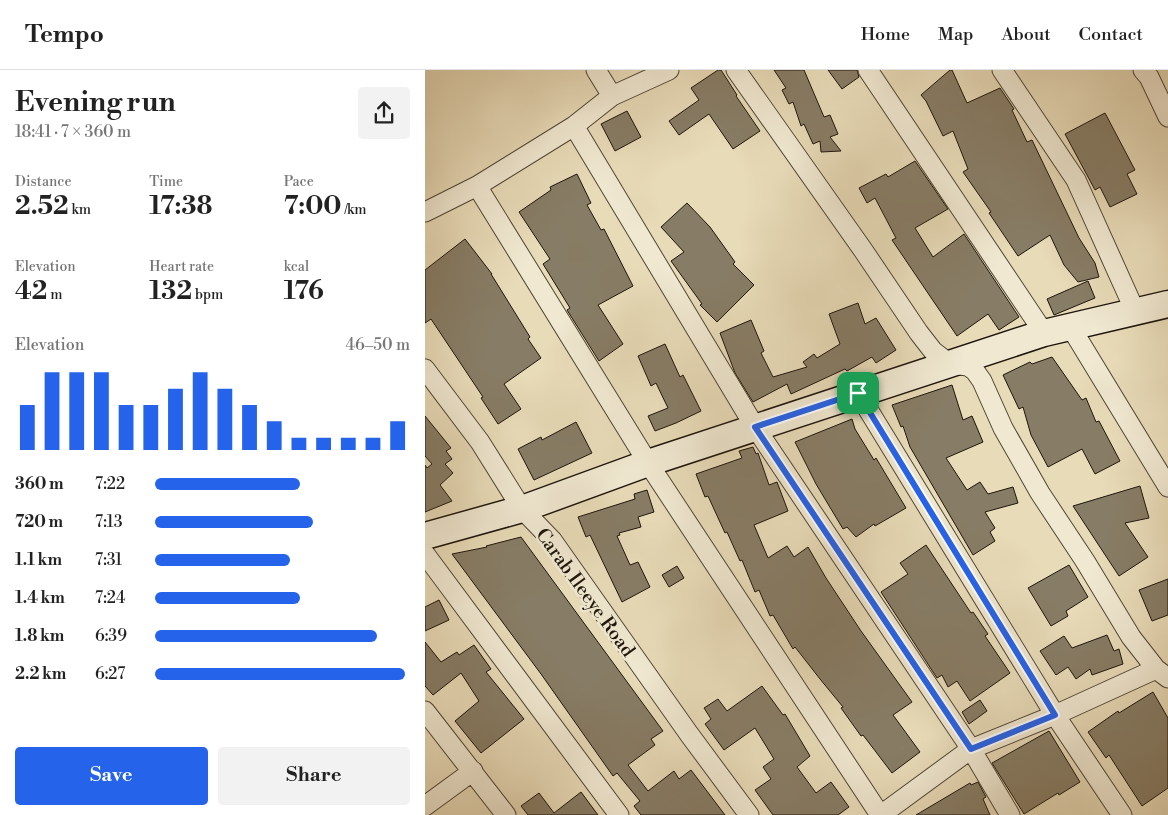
<!DOCTYPE html>
<html lang="en">
<head>
<meta charset="utf-8">
<style>
  :root { --surface:#fff; --page:#f2f2f2; --text:#222; --muted:#767676; --line:#e0e0e0; --accent:#2563eb }
  body { margin:0; font-family:"Libre Bodoni",serif; background:var(--page); color:var(--text); height:100vh; display:flex; flex-direction:column; font-size:19px; white-space:nowrap }
  * { box-sizing:border-box; margin:0 }
  p { font-size:16px; color:var(--muted) }
  .icon { flex:none; width:28px; height:28px; fill:none; stroke:currentColor; stroke-width:2; stroke-linecap:round; stroke-linejoin:round }
  .map { position:relative; flex:1; overflow:hidden }
  .sheet { display:flex; flex-direction:column; background:var(--surface); width:425px }
  .sheet>* { flex:none }
  .pin { position:absolute; display:grid; place-items:center; width:42px; height:42px; color:#fff; margin:-21px; border-radius:10px; box-shadow:0 2px 8px #0006 }
  .round { display:grid; place-items:center; flex:none; width:52px; height:52px; border-radius:5px; background:var(--page) }
  .overview { display:flex; align-items:center; justify-content:space-between; height:85px; padding:0 15px }
  h1 { font-size:28px; font-weight:800; line-height:38px }
  .metrics { display:grid; grid-template-columns:repeat(3,1fr); gap:8px; height:85px; padding:5px 15px }
  .metrics div { display:grid; align-content:center }
  .metrics b { font-size:25px; font-weight:800 }
  .metrics small { font-size:14px; font-weight:400 }
  .metrics p { font-size:14px }
  .chart { height:140px; padding:10px 15px }
  .chart p { display:flex; justify-content:space-between }
  .chart svg { width:100%; height:90px; margin-top:5px; stroke:var(--accent); stroke-width:6 }
  .button { display:flex; gap:10px; margin-top:auto; padding:10px 15px }
  .button a { flex:1; height:58px; border-radius:5px; background:var(--accent); color:#fff; font-size:20px; font-weight:800; line-height:58px; text-align:center }
  .button a+a { background:var(--page); color:var(--text) }
  ul { padding:0 15px; list-style:none; font-size:16px }
  li { display:grid; grid-template-columns:80px 60px 1fr; align-items:center; height:38px }
  li i { height:12px; border-radius:6px; background:var(--accent) }
  header { display:flex; align-items:center; gap:30px; box-sizing:border-box; height:70px; padding:0 25px; background:var(--surface); border-bottom:1px solid var(--line) }
  header strong { font-size:24px }
  nav { display:flex; gap:28px; margin-inline-start:auto; font-size:18px }
  main { display:flex; flex:1; min-height:0 }
  .map>svg:first-child { display:block }
  .building { fill:#877c65; stroke:#1e150c }
  .lines { fill:none; stroke-linecap:round; stroke-linejoin:round }
  .street-casing { stroke:#504637; stroke-width:21 }
  .secondary-casing { stroke:#1e150c; stroke-width:29 }
  .street { stroke:#f0e8d1; stroke-width:19 }
  .secondary { stroke:#f0e8d1; stroke-width:26 }
  .route-casing { stroke:#fff; stroke-width:10 }
  .route { stroke:#2563eb; stroke-width:6 }
  .labels { text-anchor:middle; stroke-width:5; stroke-linejoin:round; paint-order:stroke }
  .street-label { font-size:19px; fill:#1e150c; stroke:#f0e8d1 }
</style>
</head>
<body>
<header>
<strong>Tempo</strong>
<nav><a>Home</a><a>Map</a><a>About</a><a>Contact</a></nav>
</header>
<main>
<section class="sheet">
<div class="overview"><div><h1>Evening run</h1><p>18:41 · 7 × 360 m</p></div><a class="round"><svg class="icon" aria-label="share" viewBox="0 0 24 24"><path d="M12 15V3M7 8l5-5 5 5M5 13v7h14v-7"/></svg></a></div>
<div class="metrics">
<div><p>Distance</p><b>2.52<small> km</small></b></div>
<div><p>Time</p><b>17:38</b></div>
<div><p>Pace</p><b>7:00<small> /km</small></b></div>
</div>
<div class="metrics">
<div><p>Elevation</p><b>42<small> m</small></b></div>
<div><p>Heart rate</p><b>132<small> bpm</small></b></div>
<div><p>kcal</p><b>176</b></div>
</div>
<div class="chart"><p><span>Elevation</span>46–50 m</p>
<svg viewBox="0 0 160 44" preserveAspectRatio="none"><path d="M5 44V22M15 44V6M25 44V6M35 44V6M45 44V22M55 44V22M65 44V14M75 44V6M85 44V14M95 44V22M105 44V30M115 44V38M125 44V38M135 44V38M145 44V38M155 44V30"/></svg>
</div>
<ul>
<li><b>360 m</b>7:22<i style="width:57%"></i></li>
<li><b>720 m</b>7:13<i style="width:62%"></i></li>
<li><b>1.1 km</b>7:31<i style="width:53%"></i></li>
<li><b>1.4 km</b>7:24<i style="width:57%"></i></li>
<li><b>1.8 km</b>6:39<i style="width:87%"></i></li>
<li><b>2.2 km</b>6:27<i style="width:98%"></i></li>
</ul>
<div class="button"><a>Save</a><a>Share</a></div>
</section>
<div class="map">
<svg width="743" height="745" viewBox="0 0 743 745">
  <rect width="100%" height="100%" fill="#e8dbb8"/>
  <filter id="stains"><feTurbulence type="fractalNoise" baseFrequency=".004" numOctaves="4"/><feColorMatrix values="0 0 0 0 .2 0 0 0 0 .09 0 0 0 0 .02 0 0 0 .5 -.17"/></filter>
  <radialGradient id="worn" r=".72"><stop offset=".6" stop-color="#630" stop-opacity="0"/><stop offset="1" stop-color="#630" stop-opacity=".3"/></radialGradient>
  <path class="building" d="M293,0h3l16,25 -1,1 24,35 -27,18 -24,-35 -30,21 -10,-14 30,-21 -8,-12z
    M349,0h30l20,47 6,-2 8,19 -8,3 11,14 -20,1 -1,-11 -7,3 -9,-20 -3,2 -8,-24 -4,2 -7,-14 4,-2z
    M403,0h29l2,7 -17,12z
    M525,0h2l15,33 33,-15 14,21 -2,1 15,32 5,-2 47,98 16,25 4,14 -21,5 -14,-17 -14,-30 -32,21 -29,-43 2,-1 -28,-40 5,-3 -15,-38 -10,5 -17,-35 -5,-6z
    M202,41l14,26 -26,14 -14,-27z
    M680,43l30,57 -8,4 10,20 -27,13 -10,-20 -5,3 -30,-56z
    M490,91l33,48 -33,19 18,29 31,-23 55,83 -20,13 -11,-16 -31,22 -65,-96 4,-2 -21,-40 -8,5 -8,-15 27,-14 2,3z
    M152,104l14,29 -4,2 14,25 3,-1 29,57 -35,19 25,39 -24,17 -32,-51 3,-2 -27,-44 7,-5 -31,-47 32,-22 -1,-3z
    M262,133l23,24 25,35 -2,2 21,21 -37,37 -17,-17 2,-1 -31,-43 13,-9 -23,-25z
    M40,169l27,35h-1l39,63 -2,2 13,19 -37,26 17,25 -23,15 -17,-26 2,-1 -52,-78 -6,4v-53z
    M663,211l7,17 -41,17 -7,-16z
    M433,233l7,21 11,-6 20,32 -20,13 -4,-6 -25,14 -2,-2 -54,25 -4,-10 -34,18 -18,-29 -15,-40 31,-13 13,31 -3,2 12,24 34,-10 -4,-5 11,-8 3,4 23,-14 -11,-30z
    M240,274l15,33 3,-2 18,36 -25,12 -21,8 -7,-15 20,-8 -12,-25 -5,3 -13,-30z
    M627,287l30,43 4,-2 10,24 3,-1 21,40 -25,13 -13,-25 -34,18 -17,-32 -8,-28 -4,2 -16,-34 27,-13 2,2z
    M527,315l11,35 9,-4 11,26 -37,16 21,32 13,-8 8,12 25,-7 5,16 -33,9 10,16 -5,4 5,9 -22,14 -63,-108 -7,-21 -2,1 -9,-22z
    M0,346l26,32 -5,3 6,8 -7,5 8,9 -13,12 12,16 -27,11v-47l2,3 5,-4 -7,-8z
    M427,349l3,10 19,31 2,-2 30,50 -31,18 -1,-2 -18,13 -9,-10 -4,2 -27,-45 -21,-42z
    M151,352l16,31 -58,27 -16,-31 23,-12 1,3z
    M328,377l3,7 2,-1 11,32 8,-3 11,29 -34,14 14,33 19,-12 7,11 14,-10 18,31 35,53 51,71 -19,13 27,37 -28,21 -29,-38 -2,1 -20,-28 2,-1 -23,-28 -25,-32 -2,2 -20,-34 -3,1 -11,-26 -4,2 -13,-32 -2,1 -13,-29 -2,1 -17,-37 -3,1 -9,-23 46,-16 -3,-7z
    M715,416l9,32 -24,5 23,34 -29,19 -46,-70z
    M222,420l7,22 -16,5 3,10 -22,6 1,2 -3,1 13,29 8,-3 12,25 -28,15 -32,-67 -4,2 -8,-20 57,-18 -1,-5z
    M96,467l142,194 -12,8 4,6 -27,20 20,26 26,-20 5,8 12,-9 34,45h-84l-7,-9 6,-5 -23,-28 -4,3 -72,-102 -89,-120 35,-7 -1,-1z
    M501,475l45,68 2,-1 15,22 -3,2 25,37 -40,28 -13,-20 -9,6 -6,-12 -5,3 -56,-86 27,-18 -8,-11z
    M644,495l19,32 -22,14 2,5 -17,10 -23,-38z
    M252,496l7,12 -15,9 -7,-12z
    M743,509v36l-16,6 -13,-31z
    M14,530l10,20 -24,11v-24z
    M682,565l7,16 5,-2 4,15 -31,11 -2,-6 -14,10 -8,-12 -12,8 -16,-24 24,-15 8,12z
    M0,572l16,20 16,-10 2,3 15,-10 17,24 -5,3 38,47 -43,34 -26,-32 24,-20 -18,-28 -28,22 -8,-9z
    M337,616l21,29 2,-1 25,42 -13,11 19,26 15,-11 18,25 -11,8h-65l-18,-25 16,-11 -8,-12 11,-8 -19,-31 -31,22 -19,-26 6,-5 -7,-11 14,-9 9,12z
    M728,622l15,26v70l-26,18 -33,-51 -3,3 -18,-26 30,-21 1,2z
    M555,630l7,11 -18,13 -7,-12z
    M624,661l31,51 -21,13 -1,-2 -34,21 -32,-51z
    M553,712l8,15 -3,2 7,16h-74l54,-32 1,2z
    M156,722l17,23h-70l-7,-9 18,-13 15,20z"/>
  <g class="lines">
    <g class="street-casing">
      <path id="street" d="M171,0l16,26
        M311,0l127,180 56,83 14,18 17,13 18,2 7,5 7,10 21,47 37,65 45,68 46,76 25,32 12,9
        M443,0l176,263
        M577,0l74,110 59,131
        M718,0l6,7 19,40
        M149,56l181,301 216,322 39,66
        M52,116l171,277 232,352
        M0,142l52,-26 97,-60 38,-30 57,-26
        M645,256l98,161
        M0,299l55,73 42,67 30,31 137,194 60,81
        M433,323l197,322 67,100
        M0,484l194,261
        M0,641l81,104
        M0,736l48,-35
        M456,745l90,-66 84,-34 101,-46"/>
    </g>
    <g class="secondary-casing">
      <path id="secondary" d="M0,466l97,-27 126,-46 396,-130 124,-29"/>
    </g>
    <use href="#street" class="street"/>
    <use href="#secondary" class="secondary"/>
  </g>
  <g class="lines">
    <g class="route-casing">
      <path id="route" d="M433,323l197,322 -84,34 -216,-322z"/>
    </g>
    <use href="#route" class="route"/>
  </g>
  <g class="labels">
    <g class="street-label">
      <text transform="translate(161 522) rotate(54)" y="7">Carab Ileeye Road</text>
    </g>
  </g>
  <rect width="100%" height="100%" filter="url(#stains)"/>
  <rect width="100%" height="100%" fill="url(#worn)"/>
</svg>
<div class="pin" style="left:433px;top:323px;background:#1e9e55"><svg class="icon" aria-label="arrive" viewBox="0 0 24 24"><path d="M6 21V4h12l-3 4 3 4H6"/></svg></div>
</div>
</main>
</body>
</html>
